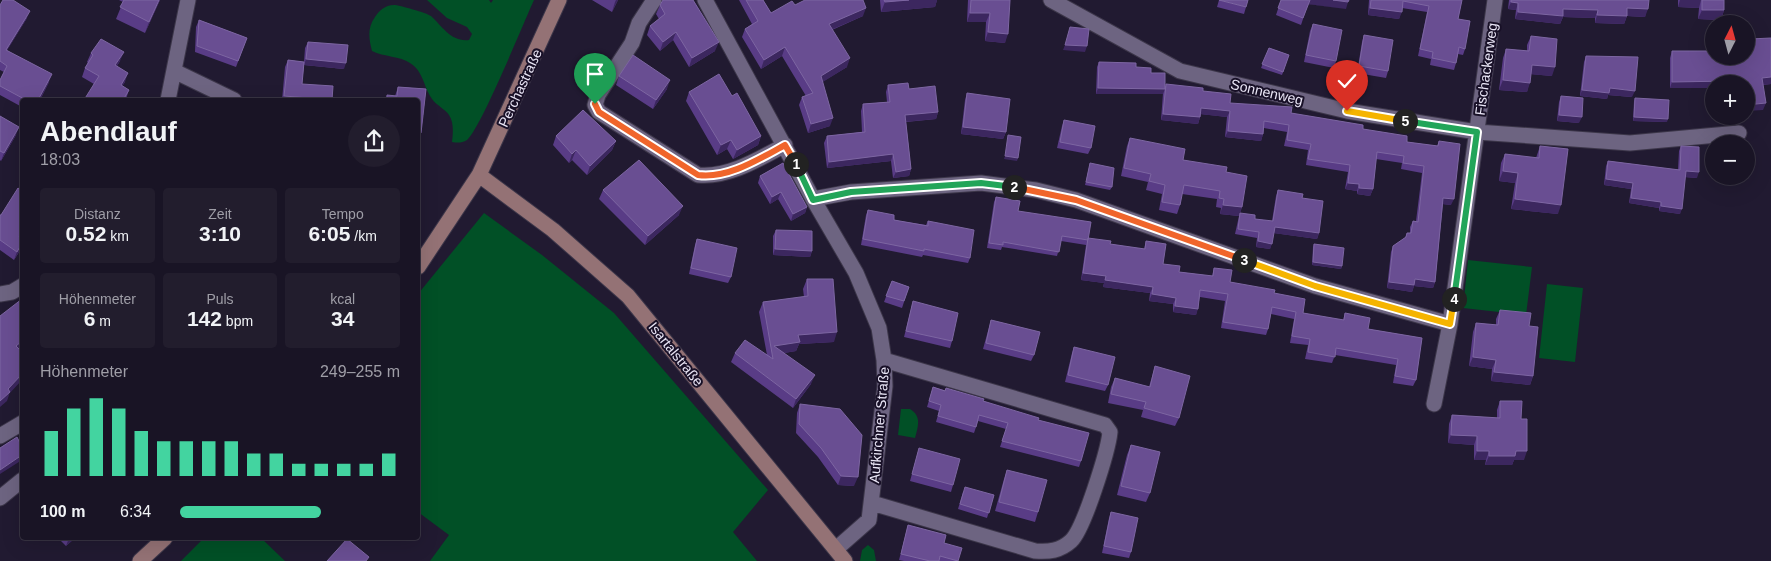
<!DOCTYPE html>
<html lang="de">
<head>
<meta charset="utf-8">
<style>
  :root { --surface:#191425; --page:#221d2d; --text:#f1f3f6; --muted:#9f9ea7; --line:#373342; --accent:#43d4a0 }
  body { margin:0; font-family:Helvetica,sans-serif; background:var(--page); color:var(--text); height:100vh; display:flex; flex-direction:column; font-size:19px; white-space:nowrap }
  * { box-sizing:border-box; margin:0 }
  p { font-size:16px; color:var(--muted) }
  .icon { flex:none; width:28px; height:28px; fill:none; stroke:currentColor; stroke-width:2; stroke-linecap:round; stroke-linejoin:round }
  .map { position:relative; flex:1; overflow:hidden }
  .side { position:absolute; left:20px; top:98px; width:400px; height:442px; display:flex; flex-direction:column; background:var(--surface); border-radius:5px; box-shadow:0 5px 20px #0002,0 0 0 1px var(--line) }
  .side>* { flex:none }
  .needle { width:32px; rotate:6deg }
  .tools { position:absolute; left:1705px; top:15px; display:grid; gap:10px }
  .tools a { display:grid; place-items:center; width:50px; height:50px; border-radius:50%; background:var(--surface); box-shadow:0 5px 20px #0002,0 0 0 1px var(--line); font-size:25px }
  .pin { position:absolute; display:grid; place-items:center; width:42px; height:42px; color:#fff; margin:-51px -21px; border-radius:50% 50% 50% 0; rotate:-45deg; box-shadow:0 0 5px #0007 }
  .pin .icon { rotate:45deg }
  .km { position:absolute; width:25px; height:25px; margin:-12px; border-radius:50%; background:#222; color:#fff; font-size:14px; line-height:25px; text-align:center }
  .round { display:grid; place-items:center; flex:none; width:52px; height:52px; border-radius:26px; background:var(--page) }
  .headline { display:flex; align-items:center; justify-content:space-between; height:85px; padding:0 20px }
  h1 { font-size:28px; font-weight:800; line-height:38px }
  .metrics { display:grid; grid-template-columns:repeat(3,1fr); gap:8px; height:85px; padding:5px 20px }
  .metrics div { display:grid; align-content:center; border-radius:5px; background:var(--page); text-align:center }
  .metrics b { font-size:21px; font-weight:800 }
  .metrics small { font-size:14px; font-weight:400 }
  .metrics p { font-size:14px }
  .chart { height:140px; padding:10px 20px }
  .chart p { display:flex; justify-content:space-between }
  .chart svg { width:100%; height:90px; margin-top:5px; stroke:var(--accent); stroke-width:6 }
  ul { padding:0 20px; list-style:none; font-size:16px }
  li { display:grid; grid-template-columns:80px 60px 1fr; align-items:center; height:38px }
  li i { height:12px; border-radius:6px; background:var(--accent) }
  .map>svg:first-child { display:block }
  .green { fill:#015026 }
  .lines { fill:none; stroke-linecap:round; stroke-linejoin:round }
  .street-casing { stroke:#3c3649; stroke-width:17 }
  .secondary-casing { stroke:#3c3649; stroke-width:17 }
  .street { stroke:#6d6481; stroke-width:15 }
  .secondary { stroke:#947275; stroke-width:15 }
  .wall { fill:#593c86 }
  .shaded-wall { fill:#3c275f }
  .building { fill:#694e92; stroke:#7d66a2 }
  .split-1-casing { stroke:#fff; stroke-width:10 }
  .split-2-casing { stroke:#fff; stroke-width:10 }
  .split-3-casing { stroke:#fff; stroke-width:10 }
  .split-4-casing { stroke:#fff; stroke-width:10 }
  .split-5-casing { stroke:#fff; stroke-width:10 }
  .split-6-casing { stroke:#fff; stroke-width:10 }
  .split-1 { stroke:#f0652b; stroke-width:6 }
  .split-2 { stroke:#22a559; stroke-width:6 }
  .split-3 { stroke:#f0652b; stroke-width:6 }
  .split-4 { stroke:#f5b400; stroke-width:6 }
  .split-5 { stroke:#22a559; stroke-width:6 }
  .split-6 { stroke:#f5b400; stroke-width:6 }
  .labels { text-anchor:middle; stroke-width:4; stroke-linejoin:round; paint-order:stroke }
  .street-label { font-size:14px; fill:#eae6f6; stroke:#181027 }
</style>
</head>
<body>
<div class="map">
<svg width="1771" height="561" viewBox="0 0 1771 561">
  <rect width="100%" height="100%" fill="#211a31"/>
  <path class="green" d="M427,0h62l2,3 2,-3h41c-11,24 -53,128 -67,140 -5,3 -9,3 -15,2 1,-8 2,-20 -3,-27 -4,-6 -13,-10 -17,-16 -9,-13 -8,-27 -22,-36 -10,-7 -26,-6 -38,-12 -3,-12 -5,-23 3,-34 4,-6 10,-12 19,-12 5,0 33,8 37,11 12,11 20,26 38,24l3,-6 -5,-7 -20,-9z
    M484,213l58,42 72,58 154,177 -35,42 24,29h-327l19,-26 -31,-23v-218z
    M1468,260l64,7 -6,48 -63,-7z
    M1547,284l36,4 -8,74 -36,-4z
    M901,409h9c12,7 8,18 5,29l-17,-3z
    M204,538h57l24,23h-104z
    M868,545l6,5 2,11h-16l2,-11z"/>
  <g class="lines">
    <g class="street-casing">
      <path id="street" d="M654,0l-15,23 -7,20 -34,52 -3,10 4,7 99,63c30,3 61,-16 87,-30
        M705,0l108,199 43,74 23,55 5,32 1,26 -16,134 -33,29
        M1051,0l129,71 167,40 130,21 153,11 109,-10
        M174,71l60,29
        M168,100l20,-100
        M813,199l38,-7 130,-9 55,7 40,10 239,86 135,38
        M0,294l12,-2 10,-6
        M1434,404l16,-80 45,-324
        M0,436l22,-13
        M0,498l22,-18
        M872,503l163,48c14,1 25,0 36,-10 13,-12 37,-90 39,-109l-5,-7 -221,-65"/>
    </g>
    <g class="secondary-casing">
      <path id="secondary" d="M479,175l74,55 75,66 217,265
        M418,267l61,-92 80,-175
        M140,561l25,-23"/>
    </g>
    <use href="#street" class="street"/>
    <use href="#secondary" class="secondary"/>
  </g>
  <path class="wall" d="M119,0h41l-15,33 -29,-14 7,-17z
    M592,0h26l-6,12z
    M739,0h24l8,13 24,-8 68,11 -31,14 15,37 -25,15 8,44 -22,7 -9,-28 3,-8 4,-1 -24,-40 -21,13 -19,-32 3,-8 7,-5z
    M880,0h57l-2,7 -54,5z
    M968,0h42l-5,43 -20,-2 1,-19h-19z
    M1219,0l27,7 -2,7 -27,-7z
    M1281,0l65,9 -38,-5 -7,21 -25,-10z
    M1369,0h93l-4,19 7,30 -2,6 -5,-1 -2,9 -2,7 -24,-5 1,-6 -13,-3 9,-44 -25,-4 -3,11 -31,-4z
    M1509,0h140l-4,17 -18,-1 -3,8 -29,-1v-5l-32,-1 -3,7 -45,-5 1,-9 -8,-1z
    M1678,0h46v10l-3,10 -23,-1 1,-11 -21,-1z
    M0,5l27,13 -20,32 42,32 -9,18h-18v7l-22,-12v-15l4,-8 -4,-2z
    M660,5l55,46 -26,16 -16,-27 -13,11 -13,-16 3,-9 9,-7 -3,-5z
    M199,20l48,18 -11,29 -41,-15 1,-25z
    M1313,24l23,37 -2,7 -30,-6 6,-31z
    M1364,35l24,36 -2,7 -29,-5 5,-31z
    M1531,36l21,40 -21,-2 -4,18 -28,-2 4,-32 3,-9 21,2v-6z
    M1750,39l21,45 -8,1v25l-17,-26h-32v4h-44v-30l2,-7h76l-1,-5z
    M308,42l36,27 -40,-4 -2,19 30,16h-50l3,-33 3,-7 16,2 1,-14z
    M1269,48l20,7 -7,20 -21,-7z
    M91,53l29,8 -3,5 8,16 -3,4 7,4 -3,9 -32,-15 -12,-7 3,-9 3,-5 -1,-1z
    M1586,56l46,41 -24,-2 -1,4 -27,-3 4,-34z
    M1099,62l37,5 15,6 14,13 38,5 27,12 61,10 72,16 44,13 30,4 2,-5 12,64 -8,-1 -8,78 -2,6 -19,-2 -2,6 -25,-4 4,-36 2,-6 12,-8 2,-5h3v-6l3,-6h3l6,-48 -21,-4 1,-6 -26,-4 -3,30 -3,7 -13,-2v-3l-12,-2 3,-17 -42,-7 2,-15 -24,-4 3,-14 -23,-4 -1,6 -2,7 -36,-4 2,-20 -26,-3 -3,10 -37,-4 2,-27v1h-67l1,-27z
    M619,76l48,13 -14,20 -37,-24z
    M888,85l21,4 29,23 -2,7 -30,3 5,47 -2,7 -16,2 -2,-17 -64,7 -3,-25 3,-7 35,-4 -1,-21 2,-7 24,-2 -1,-10z
    M398,87l28,2 -5,44 -3,9v-42h-33l2,-5 8,1z
    M689,92l43,4 29,40 -3,9 -25,14 -6,-10 -10,6 -31,-54z
    M967,93l39,39 -3,7 -42,-5 4,-34z
    M1561,96l18,27 -22,-2 2,-19z
    M1635,98l32,24 -34,-1 1,-20z
    M0,116l16,19 -15,26 -1,-1z
    M1064,120l27,28 -3,6 -31,-6 5,-22z
    M556,136l60,5 -4,9 -25,25 -15,-15 -3,3 -16,-18z
    M1130,138l53,22 43,12 16,35 -2,6 15,6 17,2 4,-25 2,-6 24,8 17,35 -2,6 -43,-6 -4,16 -14,-2 1,-9 -22,-4 4,-18 -19,-2 1,-6 -5,-1 1,-8 -35,-5 -2,11 -3,9 -18,-4 3,-16 -16,-4 2,-8 -27,-6 6,-30z
    M1540,146l18,68 -47,-5 4,-26 -16,-2 2,-18 4,-9 31,4z
    M1681,146l16,32 -12,-1 -5,37 -21,-3v-3l-30,-5 2,-14 -27,-4 2,-19 2,-5 70,9 1,-19z
    M1090,163l22,24 -2,3 -25,-5z
    M760,176l47,31 -2,6 -14,8 -13,-22 -8,5 -12,-21z
    M603,190l76,25 -34,30 -46,-46z
    M22,191v45l-2,3 1,10 -7,11 -14,-10v-35h1z
    M996,197l22,14 70,29 22,4 34,5 2,-8 17,23 16,8 33,4 2,-8 16,14 44,11 29,20 40,7 2,-7 23,16 54,9 -6,42 -3,6 -20,-3 3,-18 -61,-10 -3,8 -27,-4 3,-14 -18,-2 4,-24 -23,-5 -3,15 -2,6 -45,-7 4,-27 -25,-4 -4,18 -23,-3v-8l-24,-3 1,-8 -47,-6 1,-4 -23,-3 5,-35 -25,-4 -4,15 -55,-9 -1,3 -14,-2 7,-46z
    M868,210l26,10 32,5 2,-4 42,37 -2,5 -45,-8 -1,2 -61,-12 5,-30z
    M776,230l36,21 -2,6 -37,-2v-19z
    M697,239l34,38 -3,6 -39,-9 6,-29z
    M1314,244l28,22 -1,3 -29,-4 1,-18z
    M807,279l27,63 -35,2 -3,7 -12,2 27,31 -18,24 -62,-46 4,-9 32,2 -8,-43 4,-10 41,-5 -1,-8z
    M892,281l17,6 -7,21 -18,-6z
    M913,301l39,40 -2,7 -46,-11z
    M1500,310l29,16 4,50 -3,9 -39,-4 1,-12 -23,-3 4,-34 3,-9 20,2v-6z
    M991,320l43,35 -3,6 -48,-12z
    M1074,347l34,38 -3,6 -40,-9 7,-29z
    M1155,366l24,52 -4,8 -34,-9 2,-7 -35,-7 3,-16 4,-9 34,9z
    M933,387l50,14 55,19 43,41 -2,6 -79,-20 6,-18 -28,-8 -4,12 -38,-11 3,-11 -12,-4z
    M1500,401l21,18 3,41h-10l-2,5h-27l1,-5h-12v-15l-26,-2 1,-19 3,-9 45,3v-8z
    M800,404l54,82 -16,-1 -20,-28 -22,-24 1,-20z
    M1131,445l19,48 -4,9 -29,-7 10,-40z
    M919,448l34,37 -2,7 -41,-11z
    M1007,470l31,42 -3,10 -40,-11 9,-32z
    M963,492l31,3 -7,23 -29,-9z
    M1111,512l20,40 -2,6 -27,-5 7,-35z
    M908,525l36,18 14,18h-54l-5,-1z
    M58,538h17l-9,8z"/>
  <path class="shaded-wall" d="M159,0h1l-15,33 4,-11z
    M616,0h2l-6,12 3,-10z
    M909,0h28l-2,7 -54,5 4,-10z
    M1310,0h23l15,2 -2,7 -38,-5z
    M1680,0h21l-2,8 -21,-1z
    M1511,2l7,1 -2,7 -8,-1z
    M866,8l-3,8 -37,16 3,-8z
    M1370,8l32,4 -3,7 -31,-4z
    M1627,8l21,1 -3,8 -18,-1 -3,8 -29,-1 2,-8z
    M1563,9l35,1 -3,8 -32,-1 -3,7 -45,-5 3,-7z
    M1702,10h22l-3,10 -23,-1z
    M30,11l-3,7 -24,39 3,-7z
    M970,13h20l-4,9h-19z
    M676,32l-3,8 -13,11 3,-9z
    M988,32l20,2 -3,9 -20,-2z
    M719,42l-4,9 -26,16 3,-9z
    M1065,45l22,1 -2,6 -22,-2z
    M785,47l-3,9 -21,13 3,-9z
    M124,52l-4,9 -8,13 3,-9z
    M850,58l-3,9 -29,18 3,-9z
    M306,59l40,4 -2,6 -40,-4z
    M1532,65l23,2 -3,9 -24,-2z
    M128,73l-3,9 -8,13 4,-10z
    M52,74l-3,8 -9,18h-2z
    M1771,77v7l-11,1 2,-7z
    M670,80l-3,9 -14,20 3,-9z
    M1503,80l27,3 -3,9 -28,-2z
    M1730,81l-1,3h-15v4h-44l2,-6z
    M1098,88l67,1 -2,5h-67z
    M1610,88l25,3 -3,6 -24,-2 -1,4 -27,-3 2,-6z
    M284,96l25,2 -1,2h-25z
    M1766,103l-3,7 -17,1v-6z
    M1201,108l29,3 -3,6 -28,-3z
    M938,112l-2,7 -33,3 2,-7z
    M1163,114l37,3 -2,7 -37,-4z
    M1559,115l23,2 -3,6 -22,-2z
    M1634,117l34,2 -1,3 -34,-1z
    M833,118l-3,8 -22,7 3,-9z
    M19,127l-3,8 -15,26 3,-8z
    M963,127l43,5 -3,7 -42,-5z
    M1228,131l35,3 -2,7 -36,-4z
    M418,133h3l-3,9z
    M761,136l-3,9 -25,14 4,-9z
    M731,140l-4,9 -10,6 4,-10z
    M616,141l-4,9 -25,25 3,-9z
    M576,150l-4,10 -3,3 3,-9z
    M893,154l-2,7 -64,7 2,-6z
    M1005,156l13,2 -1,3 -13,-2z
    M911,169l-2,7 -16,2 3,-6z
    M1503,171l15,2 -3,10 -16,-2z
    M1686,171l13,1 -2,6 -13,-1z
    M1606,179l27,4 -2,6 -27,-4z
    M1348,183l11,1 -2,7 -12,-2z
    M1359,188l14,1 -3,7 -13,-2z
    M781,192l-3,7 -8,5 2,-7z
    M1443,198l11,1 -3,6 -10,-1z
    M1631,198l30,4 -2,6 -30,-5z
    M1515,199l46,6 -3,9 -47,-5z
    M1223,205l19,2 -3,9 -19,-2z
    M683,206l-4,9 -34,30 3,-9z
    M1661,206l21,3 -2,5 -21,-3z
    M807,207l-2,6 -14,8 2,-7z
    M1275,227l44,6 -2,6 -44,-6z
    M22,232v4l-6,10 3,-9z
    M1258,241l14,3 -2,5 -14,-2z
    M22,243l-1,6 -7,11 3,-8z
    M775,249l37,2 -2,6 -37,-2z
    M1313,262l29,4 -1,3 -29,-4z
    M1083,273l23,3 -2,7 -23,-3z
    M1415,279l20,3 -2,6 -19,-2 -2,6 -25,-4 2,-6z
    M1105,280l48,7 -3,6 -47,-6z
    M1152,294l24,4 -3,6 -24,-3z
    M1175,306l23,3 -2,6 -23,-3z
    M837,332l-3,10 -35,2 -3,7 -24,4 2,-9 24,-11z
    M22,341v6l-9,7 3,-8z
    M1473,357l23,3 -4,9 -23,-3z
    M1494,372l39,4 -3,9 -39,-4z
    M22,374v6l-14,15 2,-3 -3,9 -7,6v-6l8,-12z
    M815,375l-4,9 -18,24 3,-9z
    M1451,435l26,1 -3,9 -26,-2z
    M1477,451h12l-3,9h-12z
    M1516,451h11l-3,9h-10l-2,5h-27l4,-9z
    M22,455v5l-22,14v-4z
    M841,476l17,1 -4,9 -16,-1z
    M69,538h6l-9,8z"/>
  <path class="building" d="M3,0h10l17,11 -24,39 46,24 -14,26h-12l-26,-14v-6l7,-14 -7,-5v-56z
    M124,0h35l-10,22 -29,-15z
    M663,0h30l26,42 -27,16 -16,-26 -13,10 -13,-16 15,-12 -5,-9z
    M746,0h17l8,13 21,-12 3,4 10,-5h58l3,8 -37,16 21,34 -29,18 12,42 -22,6 -9,-27 11,-4 -28,-46 -21,13 -19,-31 13,-8z
    M884,0h25l-24,2z
    M971,0h39l-2,34 -20,-2 2,-19h-20z
    M1219,0h29l-2,7z
    M1281,0h29l-7,18 -25,-10z
    M1333,0h16l-1,2z
    M1371,0h91l-4,19 12,2 -5,28 -6,-2 -3,16 -24,-5 1,-6 -13,-3 9,-43 -26,-5 -1,11 -32,-4z
    M1511,0h138l-1,9 -21,-1v8l-30,-1 1,-5 -35,-1v7l-45,-4v-9l-7,-1z
    M1702,0h22v10h-22z
    M199,20l48,18 -9,23 -41,-15z
    M1313,24l29,6 -6,31 -30,-6z
    M1070,27l19,2 -2,17 -22,-1z
    M1364,35l29,5 -5,31 -29,-5z
    M1531,36l26,3 -2,28 -23,-2 -2,18 -27,-3 3,-31 23,2z
    M1771,38v39l-9,1 4,25 -20,2v-21h-16v-3l-58,1v-31h42v5h32v-5h4v-12z
    M101,39l23,13 -9,13 13,8 -7,12 8,5 -6,10h-39l15,-24 -14,-8 8,-13 -2,-2z
    M308,42l40,3 -2,18 -40,-4z
    M1269,48l20,7 -6,17 -21,-8z
    M633,55l37,25 -14,20 -37,-24z
    M1586,56l52,1 -3,34 -25,-3 -1,5 -27,-3z
    M288,60l16,2 -2,22 31,2 -1,14h-23v-2l-25,-2z
    M1099,62l37,1v4l15,1v5h14v16l-67,-1z
    M719,74l13,22 5,-3 24,43 -24,14 -6,-10 -10,5 -32,-53z
    M908,83l1,6 26,-3 3,26 -33,3 6,54 -15,3 -3,-18 -64,8 -2,-26 38,-4 -2,-28 27,-2 -2,-17z
    M1166,84l37,4v3l28,3 -1,9 62,4 -1,6 72,12v4l44,7v6l31,4 1,-5 21,3 -6,55 -11,-1 -8,84 -20,-3 -1,6 -25,-3 4,-36 13,-9 1,-4h4l2,-12 5,1 6,-56 -21,-3 1,-7 -27,-4 -4,37 -14,-1v-4l-11,-1 2,-18 -42,-6 3,-15 -24,-4 2,-15 -25,-4 -1,13 -35,-3 2,-20 -29,-3 -1,9 -37,-3z
    M398,87l28,2 -5,44h-3v-33h-31v-5l10,1z
    M967,93l43,6 -4,33 -43,-5z
    M1561,96l22,2 -1,19 -23,-2z
    M1635,98l34,2 -1,19 -34,-2z
    M583,110l33,31 -26,25 -14,-16 -4,4 -16,-18z
    M0,116l19,11 -15,26 -4,-2z
    M1064,120l31,6 -4,22 -31,-6z
    M1008,135l13,2 -3,21 -13,-2z
    M1130,138l55,11 -2,11 44,7 -1,5 21,4 -5,31 -19,-2 1,-6 -5,-1 1,-7 -36,-6 -4,20 -18,-3 3,-17 -16,-4 2,-7 -27,-6z
    M1540,146l28,3 -7,56 -46,-6 3,-26 -15,-2 2,-17 34,4z
    M1681,146l18,1v25l-13,-1 -4,38 -21,-3v-4l-30,-4 2,-15 -27,-4 2,-18 72,9z
    M639,160l44,46 -35,30 -45,-46z
    M783,163l24,44 -14,7 -12,-22 -9,5 -12,-21z
    M1090,163l24,5 -2,19 -26,-5z
    M18,188l4,3v41l-3,5 3,3v3l-5,9 -17,-12v-25h1z
    M1278,190l25,4 -1,4 21,3 -4,32 -44,-6 -3,17 -14,-3 1,-9 -21,-3 2,-16 15,2v4l18,2z
    M996,197l24,4 -2,10 73,11 -3,18 -26,-4 -3,16 -56,-10v3l-14,-2z
    M868,210l26,5v5l34,6v-5l46,9 -4,28 -46,-9v2l-61,-12z
    M776,230l36,1v20l-37,-2z
    M1088,238l23,3 -1,3 35,5 1,-8 20,3 -3,20 17,2 -1,6 34,4 1,-8 18,2 -2,12 45,8 -1,3 31,6 -2,14 41,7 1,-7 25,5 -2,11 54,9 -6,42 -21,-4 3,-17 -62,-11 -1,9 -27,-5 2,-13 -18,-3 4,-24 -24,-5 -4,22 -45,-7 5,-28 -28,-4 -2,19 -23,-3 1,-8 -24,-4 1,-7 -48,-7 1,-4 -23,-3z
    M697,239l40,9 -6,29 -40,-9z
    M1314,244l30,4 -2,18 -29,-4z
    M807,279h26l4,53 -39,3 2,7 -26,4 41,29 -19,24 -61,-46 10,-13 28,19 -10,-57 45,-6z
    M892,281l17,6 -5,14 -18,-5z
    M22,299v42l-6,5 6,6v22l-14,15 2,3 -10,9v-85z
    M913,301l45,12 -6,28 -46,-10z
    M1500,310l31,3 -2,13 9,1 -5,49 -39,-4 2,-12 -23,-3 3,-34 22,2z
    M991,320l49,12 -6,23 -48,-12z
    M1074,347l41,10 -7,28 -40,-10z
    M1155,366l35,10 -11,42 -35,-10 2,-6 -35,-8 4,-16 35,9z
    M933,387l12,4 1,-3 38,11 -1,2 56,17 -1,2 51,13 -8,28 -79,-20 6,-18 -29,-8 -3,12 -38,-11 3,-11 -12,-4z
    M1500,401h22l-1,18h6v32h-11l-1,5h-26v-5h-12v-15l-26,-1 1,-20 48,3z
    M800,404l40,5 22,26 -4,42 -17,-1 -20,-28 -22,-24z
    M17,437l5,10v8l-22,15v-22z
    M1131,445l29,7 -10,41 -29,-7z
    M919,448l41,11 -7,26 -41,-11z
    M1007,470l40,10 -9,32 -39,-10z
    M965,487l29,8 -5,18 -29,-9z
    M1111,512l27,6 -7,34 -27,-6z
    M908,525l38,10 -2,8 18,5 -4,13 -18,-5 -1,5h-9l-29,-7z
    M347,539l22,18 -3,4h-39z"/>
  <g class="lines">
    <g class="split-1-casing">
      <path id="split-1" d="M595,104l4,8 99,63c30,4 61,-16 87,-30l11,19"/>
    </g>
    <g class="split-2-casing">
      <path id="split-2" d="M796,164l17,36 38,-8 130,-9 33,4"/>
    </g>
    <g class="split-3-casing">
      <path id="split-3" d="M1014,187l62,13 168,60"/>
    </g>
    <g class="split-4-casing">
      <path id="split-4" d="M1244,260l71,26 135,38 4,-25"/>
    </g>
    <g class="split-5-casing">
      <path id="split-5" d="M1405,121l72,11 -23,167"/>
    </g>
    <g class="split-6-casing">
      <path id="split-6" d="M1347,111l58,10"/>
    </g>
    <use href="#split-1" class="split-1"/>
    <use href="#split-2" class="split-2"/>
    <use href="#split-3" class="split-3"/>
    <use href="#split-4" class="split-4"/>
    <use href="#split-5" class="split-5"/>
    <use href="#split-6" class="split-6"/>
  </g>
  <g class="labels">
    <g class="street-label">
      <text transform="translate(1486 69) rotate(-82)" y="5">Fischackerweg</text>
      <text transform="translate(520 88) rotate(-65)" y="5">Perchastraße</text>
      <text transform="translate(1267 92) rotate(13)" y="5">Sonnenweg</text>
      <text transform="translate(676 354) rotate(51)" y="5">Isartalstraße</text>
      <text transform="translate(879 425) rotate(-85)" y="5">Aufkirchner Straße</text>
    </g>
  </g>
</svg>
<div class="tools">
<a><svg class="needle" viewBox="-14 -14 28 28"><path d="M0-13l5 13h-10z" fill="#e53935"/><path d="M0 13l5-13h-10z" fill="#9f9ea7"/></svg></a>
<a>+</a>
<a>−</a>
</div>
<div class="pin" style="left:595px;top:104px;background:#1e9e55"><svg class="icon" aria-label="arrive" viewBox="0 0 24 24"><path d="M6 21V4h12l-3 4 3 4H6"/></svg></div>
<div class="pin" style="left:1347px;top:111px;background:#d93025"><svg class="icon" aria-label="check" viewBox="0 0 24 24"><path d="M5 12l5 5 9-10"/></svg></div>
<b class="km" style="left:796px;top:164px">1</b>
<b class="km" style="left:1014px;top:187px">2</b>
<b class="km" style="left:1244px;top:260px">3</b>
<b class="km" style="left:1454px;top:299px">4</b>
<b class="km" style="left:1405px;top:121px">5</b>
<section class="side">
<div class="headline"><div><h1>Abendlauf</h1><p>18:03</p></div><a class="round"><svg class="icon" aria-label="share" viewBox="0 0 24 24"><path d="M12 15V3M7 8l5-5 5 5M5 13v7h14v-7"/></svg></a></div>
<div class="metrics">
<div><p>Distanz</p><b>0.52<small> km</small></b></div>
<div><p>Zeit</p><b>3:10</b></div>
<div><p>Tempo</p><b>6:05<small> /km</small></b></div>
</div>
<div class="metrics">
<div><p>Höhenmeter</p><b>6<small> m</small></b></div>
<div><p>Puls</p><b>142<small> bpm</small></b></div>
<div><p>kcal</p><b>34</b></div>
</div>
<div class="chart"><p><span>Höhenmeter</span>249–255 m</p>
<svg viewBox="0 0 160 44" preserveAspectRatio="none"><path d="M5 44V22M15 44V11M25 44V6M35 44V11M45 44V22M55 44V27M65 44V27M75 44V27M85 44V27M95 44V33M105 44V33M115 44V38M125 44V38M135 44V38M145 44V38M155 44V33"/></svg>
</div>
<ul>
<li><b>100 m</b>6:34<i style="width:64%"></i></li>
</ul>
</section>
</div>
</body>
</html>
